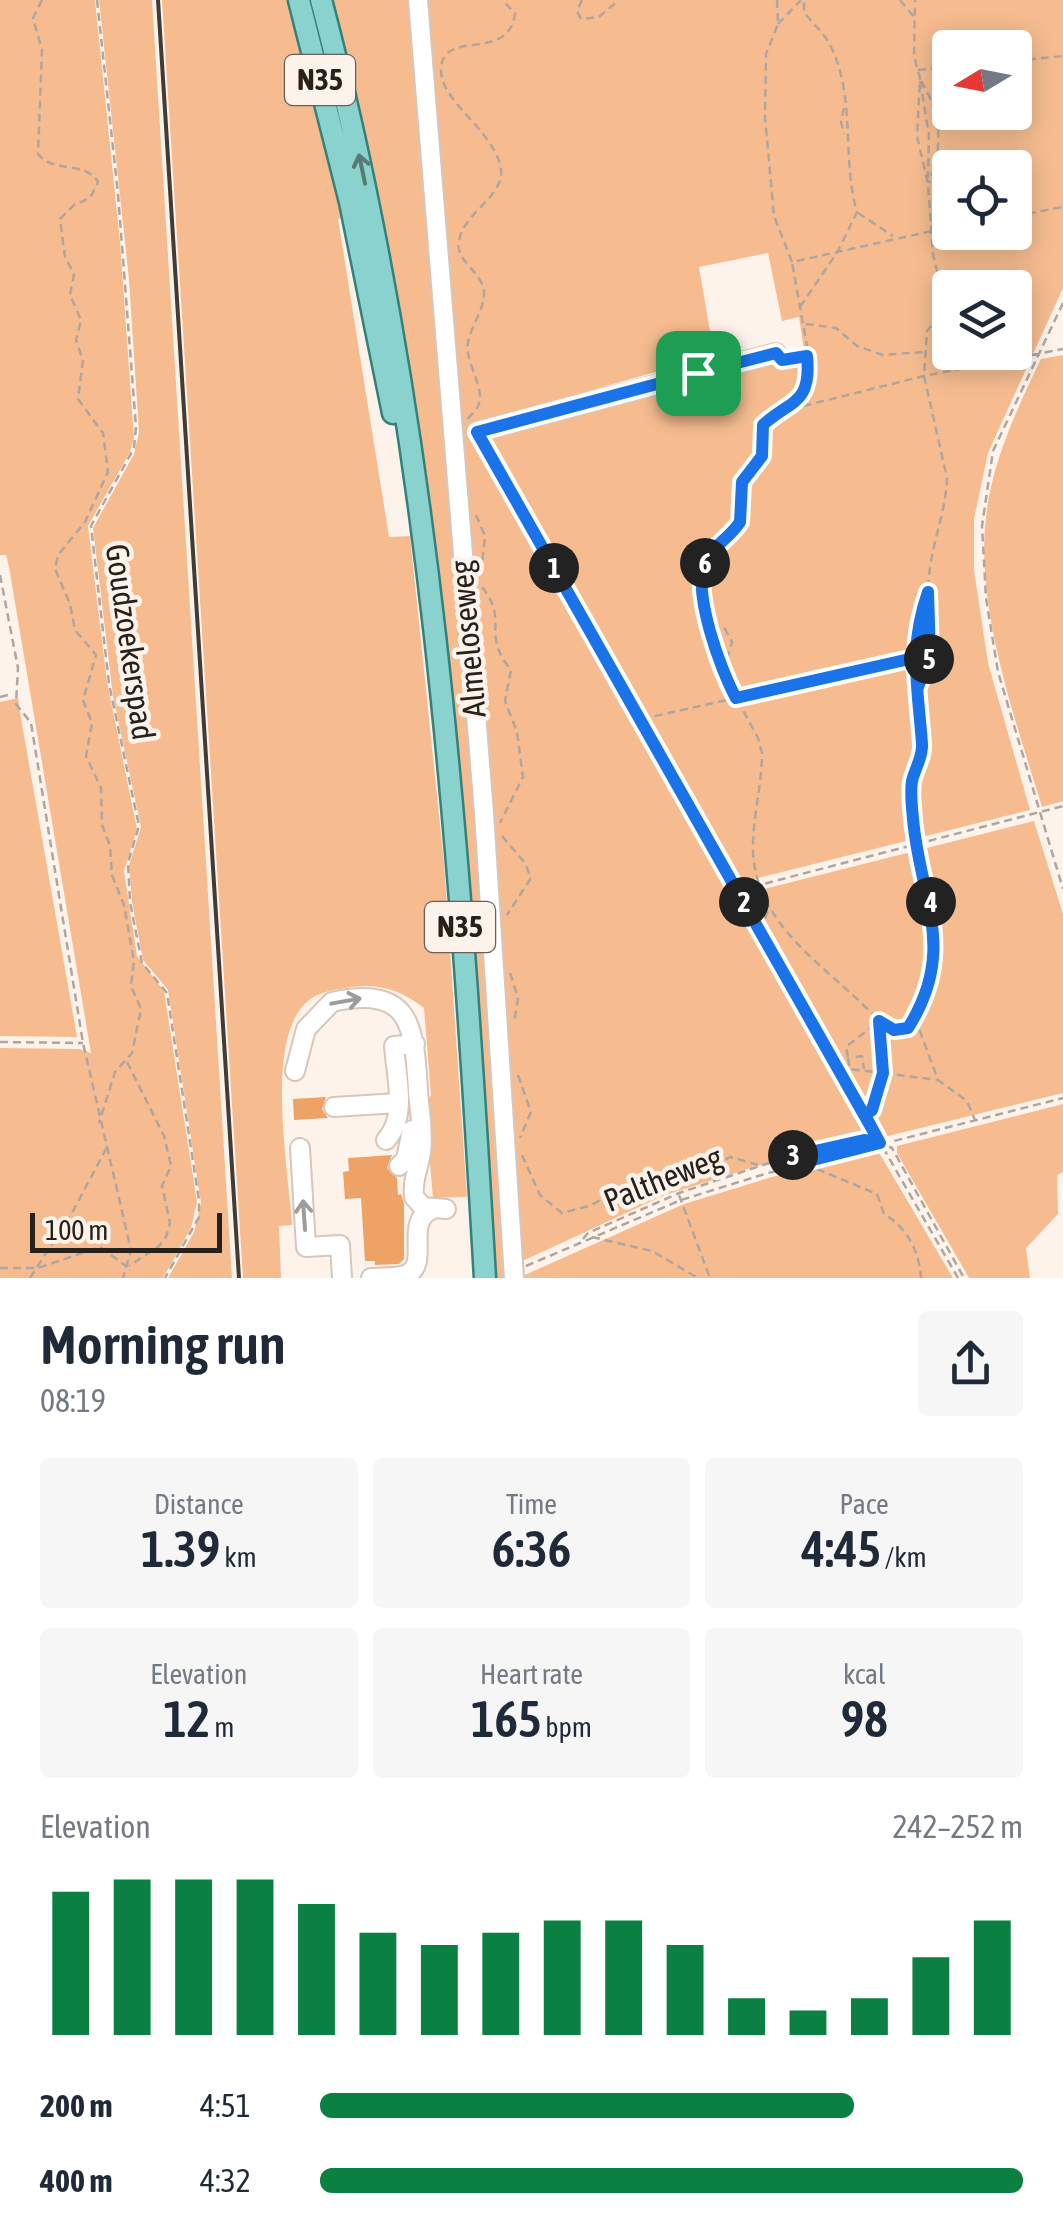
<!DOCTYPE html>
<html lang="en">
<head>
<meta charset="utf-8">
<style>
  :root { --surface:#fff; --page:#f6f6f7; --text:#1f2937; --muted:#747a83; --accent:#0b8043 }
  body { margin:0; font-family:"Asap Condensed",sans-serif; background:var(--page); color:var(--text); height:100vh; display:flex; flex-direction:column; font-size:38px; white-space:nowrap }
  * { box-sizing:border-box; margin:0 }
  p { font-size:32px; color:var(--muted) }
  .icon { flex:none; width:55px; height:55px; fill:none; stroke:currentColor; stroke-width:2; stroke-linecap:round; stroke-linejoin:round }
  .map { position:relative; height:1278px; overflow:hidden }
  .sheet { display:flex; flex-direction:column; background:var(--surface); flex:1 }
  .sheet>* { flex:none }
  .needle { width:65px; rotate:260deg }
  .tools { position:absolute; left:932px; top:30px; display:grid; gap:20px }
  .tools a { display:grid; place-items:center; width:100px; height:100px; border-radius:10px; background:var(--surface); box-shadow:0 5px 25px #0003; font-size:50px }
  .scale { position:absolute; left:30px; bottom:25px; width:192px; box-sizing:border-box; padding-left:10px; border:5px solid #27211c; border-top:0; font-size:28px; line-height:35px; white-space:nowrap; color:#27211c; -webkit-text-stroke:8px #fdf3eb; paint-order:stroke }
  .pin { position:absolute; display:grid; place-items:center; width:85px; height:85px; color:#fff; margin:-42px; border-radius:20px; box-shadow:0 5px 15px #0006 }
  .km { position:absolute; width:50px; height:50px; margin:-25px; border-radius:50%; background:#222; color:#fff; font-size:28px; line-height:50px; text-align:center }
  .round { display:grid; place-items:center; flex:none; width:105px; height:105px; border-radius:10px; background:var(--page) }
  .head { display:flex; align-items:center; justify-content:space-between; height:170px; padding:0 40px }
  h1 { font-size:55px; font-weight:600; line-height:75px }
  .metrics { display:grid; grid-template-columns:repeat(3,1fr); gap:15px; height:170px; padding:10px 40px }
  .metrics div { display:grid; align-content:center; border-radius:10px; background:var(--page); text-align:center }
  .metrics b { font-size:50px; font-weight:600 }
  .metrics small { font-size:28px; font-weight:400 }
  .metrics p { font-size:28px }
  .chart { height:280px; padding:20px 40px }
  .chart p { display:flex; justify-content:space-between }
  .chart svg { width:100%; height:180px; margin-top:10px; stroke:var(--accent); stroke-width:6 }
  ul { padding:0 40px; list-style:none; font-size:32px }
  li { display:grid; grid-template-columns:160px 120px 1fr; align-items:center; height:75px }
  li i { height:25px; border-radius:12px; background:var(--accent) }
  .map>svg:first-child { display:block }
  .green { fill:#f6bc90; fill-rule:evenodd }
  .building { fill:#eea265 }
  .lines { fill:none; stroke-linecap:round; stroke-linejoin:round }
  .minor-casing { stroke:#d8c6ba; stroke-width:22 }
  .major-casing { stroke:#33817a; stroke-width:25 }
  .path { stroke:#aea69f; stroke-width:2.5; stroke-dasharray:8 5; stroke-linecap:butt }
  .minor { stroke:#fff; stroke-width:18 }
  .major { stroke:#89d2ce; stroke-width:20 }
  .rail { stroke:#423b36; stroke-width:4 }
  .oneway { stroke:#587a75 }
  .oneway2 { stroke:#9e9b99 }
  .route-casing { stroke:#fff; stroke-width:20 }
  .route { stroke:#1a73e8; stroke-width:12 }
  .labels { text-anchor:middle; stroke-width:9; stroke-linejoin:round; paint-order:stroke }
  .shield { fill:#fdf3eb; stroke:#67605a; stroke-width:2.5 }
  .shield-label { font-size:30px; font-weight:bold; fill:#27211c }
  .street-label { font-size:32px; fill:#27211c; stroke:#fdf3eb }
</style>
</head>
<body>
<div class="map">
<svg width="1063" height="1278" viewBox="0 0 1063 1278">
  <rect width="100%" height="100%" fill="#fdf3eb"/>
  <path class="green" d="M0,0h95l25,242 14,196 -4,14 -42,74 19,156 30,147 -13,42 13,85 27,35 33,211 -6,26 -28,50h-163v-230l79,1 12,4 -82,-486 -3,-12h-6z
    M99,0h53l80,1278h-64l26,-46 7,-29 -33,-213 -25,-30 -11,-58 -3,-37 12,-38 -28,-131 -20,-168 41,-74 5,-22 -10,-152z
    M162,0h127l58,216 -9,3 51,318 21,-1 34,327 23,334 -34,1 -8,-92 6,-11 -7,-87c-24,-19 -48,-26 -78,-20 -12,2 -27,4 -37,12 -46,36 -20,171 -17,225l-13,1 2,52h-38z
    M333,0h80l14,130 82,1148h-17l-38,-556 -13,-120 -28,-203 -59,-314z
    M425,0h638v288l-75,165 -14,66v51l14,93 42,147 -288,72 -257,-448 319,-84 -5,-33 -17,4 -14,-68 -69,14 15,88 -233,67 -12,10 400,699 -204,64 -149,69zM950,48h65v64h-65zM950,168h65v64h-65zM950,288h65v64h-65z
    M1063,355v446l-21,6c-26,-86 -67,-199 -56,-290 6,-56 31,-108 55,-158z
    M18,698l3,20 56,319 -77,-1v-334z
    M1034,821l29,93v179l-179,44 -136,-244z
    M1063,1104v68l-6,3 1,39 -32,34 4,30h-61l-72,-125v-7z
    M878,1151l75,127h-435l166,-74 88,-27z"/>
  <path class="building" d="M326,1097l-4,12 6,9 -34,2 -1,-21z
    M392,1155l-5,13 10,10 1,17 3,-1 3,10v55l-5,5 -24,1v-4h-10l-4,-63 -16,1 -2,-27 6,-1 -1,-13z"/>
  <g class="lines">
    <g class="minor-casing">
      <path id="minor" d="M418,0l66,813 30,465
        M477,432l299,-79
        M295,1071l11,-42 26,-27c79,-17 82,23 86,88 1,19 6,42 3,62 -2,16 -9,27 -7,45l9,10 23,2
        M334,1107l64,-4
        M862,1110l13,-7
        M386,1140c22,-24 10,-64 8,-94l21,-2
        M300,1148l6,99 34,-2 2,33
        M399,1166l7,-7 6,-29
        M371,1278c11,-1 25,0 34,-3 27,-9 -2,-52 26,-65"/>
    </g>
    <g class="major-casing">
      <path id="major" d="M299,0l51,202 43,211
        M321,0c110,417 139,849 164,1278"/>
    </g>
    <path class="path" d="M42,0l-9,18 9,32 -4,104c16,20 47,6 60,28l-8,16 -16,7 -14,14 5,38 9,17 -4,21 11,25 -5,20 7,20 -5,39 25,34 5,39 -23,50 -27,33 -3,14 15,35 5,26 21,25 -13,45 9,23 -6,33 15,32 1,37 8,21 2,29 12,30 10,56 -3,25 10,23 -9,44 -17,19 -16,51
      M97,0l21,194 18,233 -2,21 -43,78 18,158 30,142 -11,36 2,40 12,61 25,30 32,207v17l-34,61
      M582,0l-5,11 4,8 18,-2 20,-17
      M777,0l1,24 -12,30 -1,63 9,99 18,46 158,-35
      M900,0l14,17
      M778,24l23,-24
      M1015,61l48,-5
      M918,70l32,-3
      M920,81l9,54 -1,43
      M921,81c21,34 22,66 8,102
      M844,108l-3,14 3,12
      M858,213l35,23
      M1015,216l48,-9
      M1063,303l-70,148 -11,75 4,72 12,74 65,217
      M800,307l38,-56 19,-39c-16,-54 0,-117 -28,-169 -7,-12 -17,-20 -25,-31v-12
      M806,324l30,4 21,18 26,9 40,-3
      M807,356c5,48 -17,44 -44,69l-1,31 -20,26 -2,41 -33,35 -6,31 28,95 29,54 4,15c0,33 -10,66 -9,99 4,78 79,117 126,169l15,9 14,-2c53,-84 8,-137 4,-221 -1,-23 10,-40 10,-59 0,-20 -10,-41 -4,-61 4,-13 11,-21 12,-35 2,-28 -5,-56 0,-84 4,-30 16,-59 17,-90l-23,-102 3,-45 12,-14 4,-21 -10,-42 -5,-70 -11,-48 3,-58 -6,-22 1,-56
      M789,358h16l3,-6 -16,-90
      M791,409l133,-33 139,-27
      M468,419c2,-4 7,-7 9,-11 11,-18 -13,-45 -9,-66 3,-16 17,-34 16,-50 -2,-22 -30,-30 -25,-52 6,-30 50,-45 41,-76 -11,-37 -59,-63 -59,-94 0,-43 69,-6 74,-57l-13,-13
      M485,447l369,649
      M742,503l-4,-20 4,-4
      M476,515l9,21 -4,38
      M0,575l18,93 -2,36 15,19 52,320 48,207 -8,28
      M482,587c28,35 -2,45 29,83l-6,31 12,31 6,45 -23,46
      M712,623l13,6 7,13 -8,27
      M918,686c-9,-31 -2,-60 9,-90
      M0,697l12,-3
      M642,719l272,-61
      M502,836l23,27 6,15 -24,37
      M740,890l323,-84
      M761,931l7,-21
      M510,973l8,25 -4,25
      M915,1018l23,62 29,21 8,19
      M879,1022l4,51 55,7
      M0,1042l83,1
      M856,1057l6,-1 2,13
      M848,1058l2,11 33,4 -4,14
      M127,1062l37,74 7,30 -9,20 8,37 -4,14 -7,9 -30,20
      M837,1063l11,-5 -2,-11 33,-26
      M518,1075l13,37 -11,26
      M870,1125l88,153
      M522,1155l18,40 22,18 27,-7 38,-19 20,1 48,-12 35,-19 29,8
      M805,1164l72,30 7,20c23,14 35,36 37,64
      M679,1195l31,83
      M592,1237l60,14 46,27
      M583,1239l5,-6 91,-40 105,-35 87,-19 21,9 72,130
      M526,1266l155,-66 87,-27 295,-75
      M0,1268h38l62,-21 26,19
      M30,1278l42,-65 35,-66"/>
    <use href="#minor" class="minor"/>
    <use href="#major" class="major"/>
    <path class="rail" d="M158,0l81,1278"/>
  </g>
  <defs><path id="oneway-shaft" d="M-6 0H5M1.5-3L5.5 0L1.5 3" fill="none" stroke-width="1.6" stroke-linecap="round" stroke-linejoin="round" transform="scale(2.5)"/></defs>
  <use class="oneway" href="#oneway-shaft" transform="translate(362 169) rotate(-102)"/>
  <g class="oneway2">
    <use href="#oneway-shaft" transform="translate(346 1001) rotate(-10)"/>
    <use href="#oneway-shaft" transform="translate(304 1215) rotate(-94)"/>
  </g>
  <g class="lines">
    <g class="route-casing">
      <path id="route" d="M698,373l-221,59 403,711 -79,20 -17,-5 80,-18 16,3 -15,-28 7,-5 11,-37 -4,-52 15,9 14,-2c50,-79 12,-129 5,-209 -1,-12 -3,-26 -1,-38 3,-13 11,-24 10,-37 -4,-58 -14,-95 6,-152l2,64 -12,31 -4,-29 -178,40c-15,-27 -44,-106 -31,-135 8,-18 25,-25 35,-41l2,-40 20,-26 1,-31c27,-25 49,-20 44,-69l-25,4 -6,-7 -78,20"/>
    </g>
    <use href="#route" class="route"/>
  </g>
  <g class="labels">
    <g class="shield">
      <rect x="285" y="55" width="70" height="50" rx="8"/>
      <rect x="425" y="902" width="70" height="50" rx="8"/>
    </g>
    <g class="shield-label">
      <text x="320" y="90">N35</text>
      <text x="460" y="937">N35</text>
    </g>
    <g class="street-label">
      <text transform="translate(468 639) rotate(-95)" y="11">Almeloseweg</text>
      <text transform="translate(130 642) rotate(82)" y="11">Goudzoekerspad</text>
      <text transform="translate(663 1179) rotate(-22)" y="11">Paltheweg</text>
    </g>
  </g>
</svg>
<div class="tools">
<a><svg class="needle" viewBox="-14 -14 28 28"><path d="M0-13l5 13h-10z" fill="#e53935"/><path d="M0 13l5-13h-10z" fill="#747a83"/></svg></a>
<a><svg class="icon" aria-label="locate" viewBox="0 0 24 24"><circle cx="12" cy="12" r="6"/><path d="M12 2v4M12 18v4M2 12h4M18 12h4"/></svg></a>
<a><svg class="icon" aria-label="layers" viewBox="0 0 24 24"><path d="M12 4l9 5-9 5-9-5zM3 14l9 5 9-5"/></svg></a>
</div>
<div class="scale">100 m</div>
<div class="pin" style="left:698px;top:373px;background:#1e9e55"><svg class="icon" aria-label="arrive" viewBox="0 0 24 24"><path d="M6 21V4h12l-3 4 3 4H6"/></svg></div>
<b class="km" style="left:554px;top:568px">1</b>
<b class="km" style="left:744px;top:902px">2</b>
<b class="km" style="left:793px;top:1155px">3</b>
<b class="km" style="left:931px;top:902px">4</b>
<b class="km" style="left:929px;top:659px">5</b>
<b class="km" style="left:705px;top:563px">6</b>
</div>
<section class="sheet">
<div class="head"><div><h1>Morning run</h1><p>08:19</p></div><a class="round"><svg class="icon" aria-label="share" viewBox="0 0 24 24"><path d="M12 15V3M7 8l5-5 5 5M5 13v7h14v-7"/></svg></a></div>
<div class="metrics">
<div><p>Distance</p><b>1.39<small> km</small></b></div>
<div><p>Time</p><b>6:36</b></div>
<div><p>Pace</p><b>4:45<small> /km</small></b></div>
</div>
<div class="metrics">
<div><p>Elevation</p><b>12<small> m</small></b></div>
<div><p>Heart rate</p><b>165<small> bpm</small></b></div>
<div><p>kcal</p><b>98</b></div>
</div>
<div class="chart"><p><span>Elevation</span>242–252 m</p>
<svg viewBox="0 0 160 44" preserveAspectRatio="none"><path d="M5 44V9M15 44V6M25 44V6M35 44V6M45 44V12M55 44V19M65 44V22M75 44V19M85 44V16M95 44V16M105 44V22M115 44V35M125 44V38M135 44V35M145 44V25M155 44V16"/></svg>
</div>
<ul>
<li><b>200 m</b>4:51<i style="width:76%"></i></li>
<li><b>400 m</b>4:32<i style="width:100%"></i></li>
</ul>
</section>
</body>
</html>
